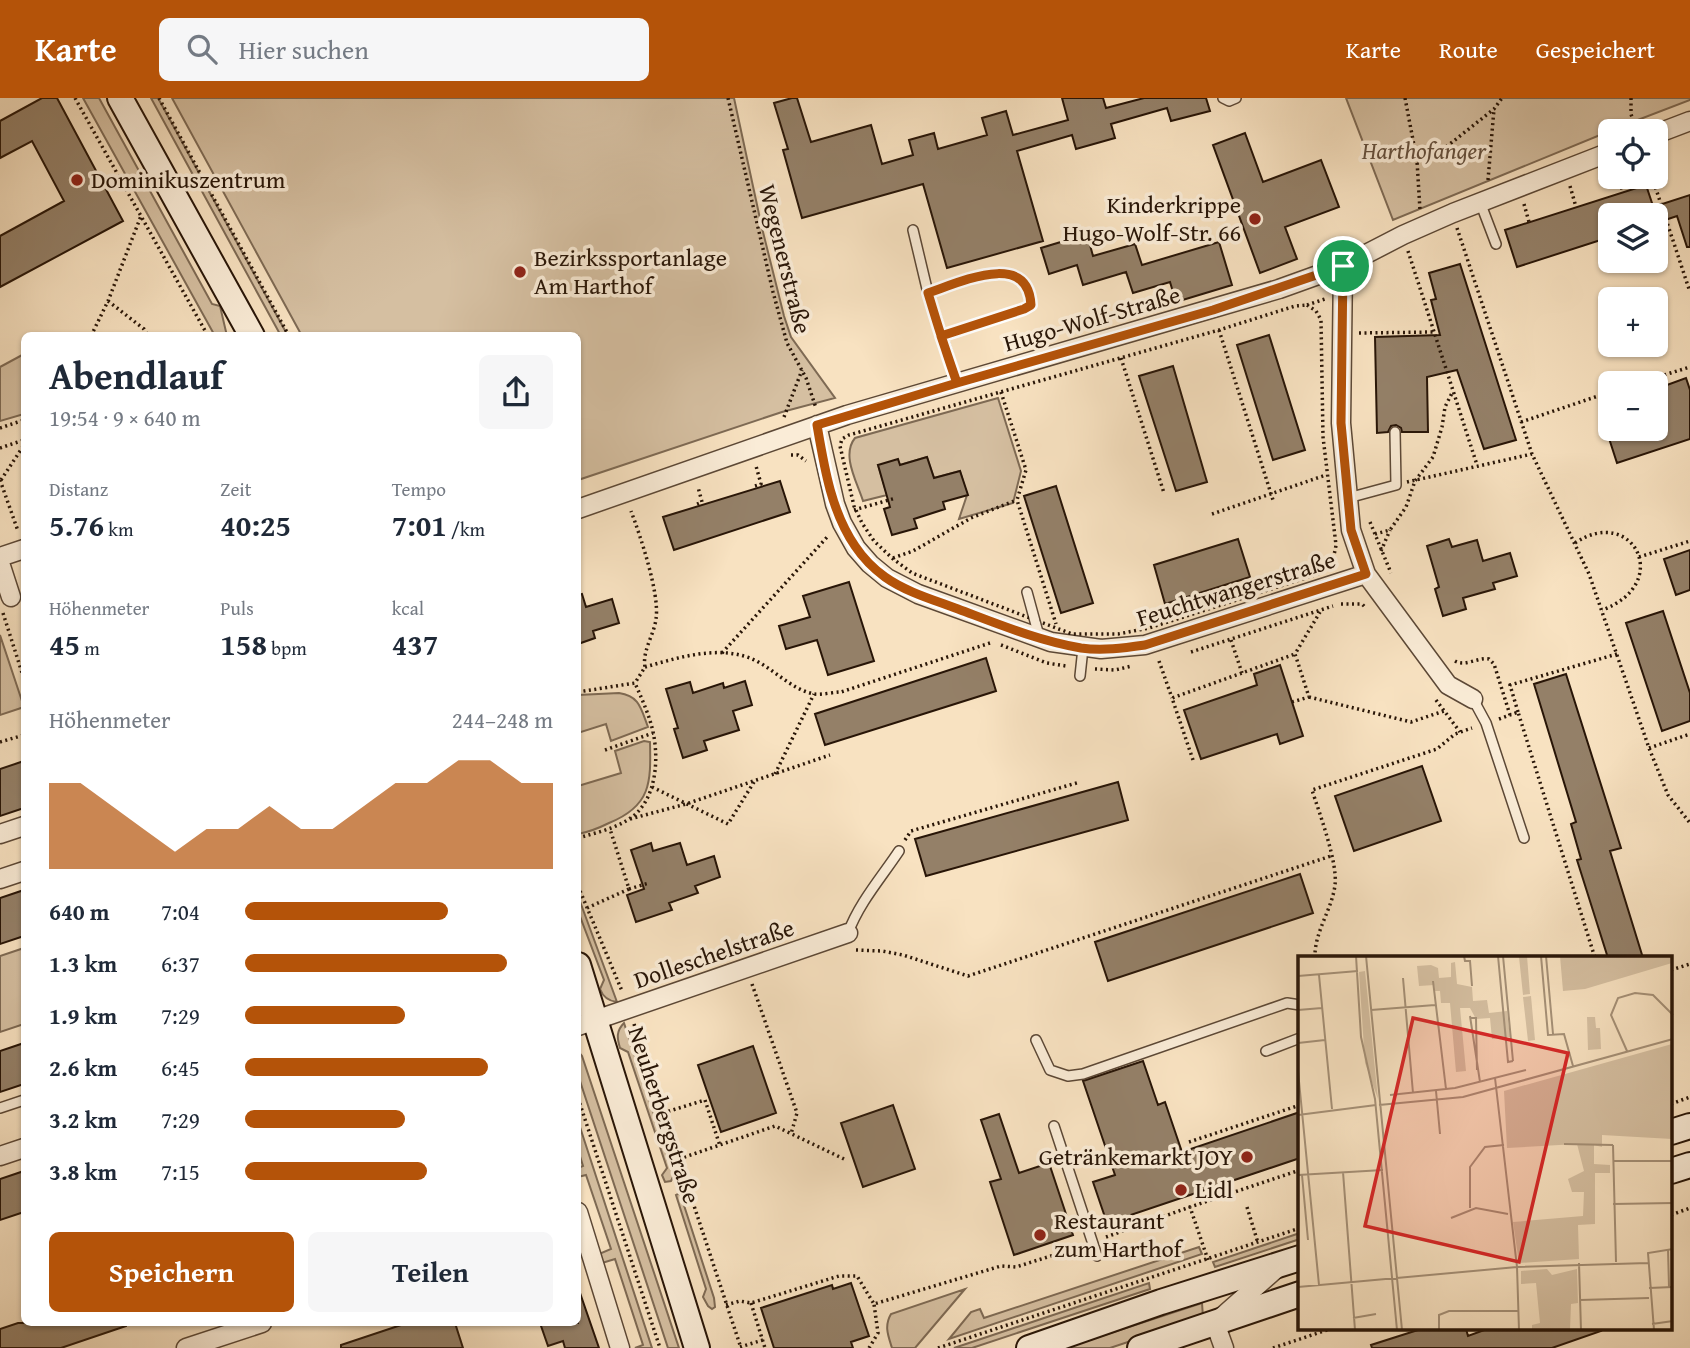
<!DOCTYPE html>
<html lang="de">
<head>
<meta charset="utf-8">
<style>
  :root { --surface:#fff; --page:#f6f6f7; --text:#1f2937; --muted:#747a83; --accent:#b45309 }
  body { margin:0; font-family:"Gentium Book Plus",serif; background:var(--page); color:var(--text); height:100vh; display:flex; flex-direction:column; font-size:26px; white-space:nowrap }
  * { box-sizing:border-box; margin:0 }
  p { font-size:23px; color:var(--muted) }
  .icon { flex:none; width:38px; height:38px; fill:none; stroke:currentColor; stroke-width:2; stroke-linecap:round; stroke-linejoin:round }
  .map { position:relative; flex:1; overflow:hidden }
  .details { position:absolute; left:21px; top:234px; width:560px; height:994px; display:flex; flex-direction:column; background:var(--surface); border-radius:10px; box-shadow:0 2px 5px #0004 }
  .details>* { flex:none }
  .controls { position:absolute; left:1598px; top:21px; display:grid; gap:14px }
  .controls a { display:grid; place-items:center; width:70px; height:70px; border-radius:10px; background:var(--surface); box-shadow:0 2px 5px #0004; font-size:35px }
  .pin { position:absolute; display:grid; place-items:center; width:60px; height:60px; color:#fff; margin:-30px; border:4px solid #fff; border-radius:50%; box-shadow:0 2px 7px #0007 }
  .round { display:grid; place-items:center; flex:none; width:74px; height:74px; border-radius:10px; background:var(--page) }
  .headline { display:flex; align-items:center; justify-content:space-between; height:119px; padding:0 28px }
  h1 { font-size:38px; font-weight:800; line-height:52px }
  .stats { display:grid; grid-template-columns:repeat(3,1fr); gap:10px; height:119px; padding:7px 28px }
  .stats div { display:grid; align-content:center }
  .stats b { font-size:30px; font-weight:800 }
  .stats small { font-size:19px; font-weight:400 }
  .stats p { font-size:19px }
  .chart { height:196px; padding:14px 28px }
  .chart p { display:flex; justify-content:space-between }
  .chart svg { width:100%; height:126px; margin-top:7px; fill:var(--accent); opacity:.7 }
  .primary-button { display:flex; gap:14px; margin-top:auto; padding:14px 28px }
  .primary-button a { flex:1; height:80px; border-radius:10px; background:var(--accent); color:#fff; font-size:28px; font-weight:800; line-height:80px; text-align:center }
  .primary-button a+a { background:var(--page); color:var(--text) }
  ul { padding:0 28px; list-style:none; font-size:23px }
  li { display:grid; grid-template-columns:112px 84px 1fr; align-items:center; height:52px }
  li i { height:18px; border-radius:9px; background:var(--accent) }
  header { display:flex; align-items:center; gap:42px; box-sizing:border-box; height:98px; padding:0 35px; background:var(--accent); color:#fff }
  header strong { font-size:33px }
  nav { display:flex; gap:38px; margin-inline-start:auto; font-size:24px }
  .search { width:490px; height:63px; background:var(--page); display:flex; align-items:center; gap:18px; box-sizing:border-box; padding:0 24px; border-radius:10px; color:var(--muted); font-size:26px }
  .map>svg:first-child { display:block }
  .green { fill:#d5bfa1; stroke:#7e6a54; stroke-width:2 }
  .building { fill:#948068; stroke:#281507; stroke-width:2 }
  .lines { fill:none; stroke-linecap:round; stroke-linejoin:round }
  .service-casing { stroke:#5c4836; stroke-width:12 }
  .minor-casing { stroke:#5c4836; stroke-width:21 }
  .secondary-casing { stroke:#281507; stroke-width:28 }
  .path { stroke:#281507; stroke-width:3.5; stroke-dasharray:2 3.5; stroke-linecap:butt }
  .service { stroke:#faecd7; stroke-width:9 }
  .minor { stroke:#faecd7; stroke-width:18 }
  .secondary { stroke:#faecd7; stroke-width:24 }
  .route-casing { stroke:#fff; stroke-width:14 }
  .route { stroke:#b45309; stroke-width:9 }
  .poi-dot { fill:#8f2418; stroke:#faecd7; stroke-width:2.5 }
  .labels { text-anchor:middle; stroke-width:7; stroke-linejoin:round; paint-order:stroke }
  .park-label { font-size:24px; font-style:italic; fill:#65503d; stroke:#faecd7 }
  .poi-label { font-size:24px; fill:#281507; stroke:#faecd7; text-anchor:start }
  .street-label { font-size:24px; fill:#281507; stroke:#faecd7 }
  .inset-road { fill:none; stroke:#a59077; stroke-width:2 }
  .view { fill:#d62828; fill-opacity:0.15; stroke:#d62828; stroke-width:3.5 }
  .inset-edge { fill:none; stroke:#281507; stroke-width:3.5 }
</style>
</head>
<body>
<header>
<strong>Karte</strong>
<div class="search"><svg class="icon" aria-label="search" viewBox="0 0 24 24"><circle cx="10" cy="10" r="6"/><path d="M15 15l6 6"/></svg>Hier suchen</div>
<nav><a>Karte</a><a>Route</a><a>Gespeichert</a></nav>
</header>
<div class="map">
<svg width="1690" height="1250" viewBox="0 0 1690 1250">
  <rect width="100%" height="100%" fill="#f8e2c1"/>
  <filter id="stains"><feTurbulence type="fractalNoise" baseFrequency=".00286" numOctaves="4"/><feColorMatrix values="0 0 0 0 .2 0 0 0 0 .09 0 0 0 0 .02 0 0 0 .5 -.17"/></filter>
  <radialGradient id="worn" r=".72"><stop offset=".6" stop-color="#630" stop-opacity="0"/><stop offset="1" stop-color="#630" stop-opacity=".3"/></radialGradient>
  <path class="green" d="M83,0h16l113,206 8,2 7,30h-12z
    M151,0h7l130,238h-7z
    M172,0h562l28,130 22,88 7,21 44,61 -53,14 -204,68v-144h-276z
    M1346,0h344v2l-68,26 -229,94z
    M24,256v60l-24,7v-54z
    M998,300l23,73 -8,32 -54,16 8,-24 -7,-24 -26,7 -7,-21 -27,8h-22l9,30 -24,6c-6,-19 -22,-46 -8,-63z
    M0,537l24,72 -24,8z
    M619,595c21,3 22,16 29,34l-37,14 -5,-17 -28,9v-38z
    M644,643l6,1c1,41 1,64 -41,81 -10,5 -20,9 -31,11v-48l43,-13 -6,-22z
    M578,798l39,106c-9,-1 -14,-5 -17,-13l4,-9 -26,-69z
    M24,850v76l-24,8v-76z
    M624,925l50,152 -3,6 -6,1 -3,-7 5,-7 -39,-116 -8,-4c-3,-10 -4,-17 4,-25z
    M578,953l4,5 97,292h-11l-90,-273z
    M578,1023l74,227h-17l8,-3 -28,-86 -13,4 -3,-9 12,-5 -25,-74 -8,2v-9l5,-2 -5,-16z
    M680,1095l34,105 1,9 -3,2 -4,-3 -5,-9 3,-8 -30,-94z
    M1300,1135v6l-85,28 -2,-5z
    M1199,1149l3,7 -253,85 22,-27 9,-3 4,9z
    M1149,1185l1,6 -178,59h-18z
    M965,1191l-50,59h-23c-4,-13 -8,-22 -1,-34z
    M1202,1205l1,14 -93,31h-45z"/>
  <path class="building" d="M42,0h15l66,123 -123,66v-51l64,-35 -32,-60 -32,17v-37z
    M792,0h5l14,44 60,-17 11,39 31,-9 -4,-15 25,-7 4,16 49,-14 -5,-17 24,-7 7,24 55,-15 -6,-22h41l3,10 38,-10h62l4,13 -39,10 -4,-13 -56,16 4,14 -39,11 -4,-14 -55,16 26,90 -96,27 -24,-84 -121,34 -19,-68 5,-1 -14,-46z
    M1245,35l18,49 58,-22 18,47 -54,20 12,32 -37,14 -47,-128z
    M1646,87l10,30v-9l34,-11v52h-3l-10,-31 -21,7v-8h-46v22l-93,30 -12,-37z
    M1087,136l6,22 42,-12 7,21 77,-23 13,43 -56,17 -6,-20 -37,11 -7,-21 -43,13 -6,-20 -28,9 -8,-26z
    M1460,166l56,176 -32,9 -27,-79 -30,7 1,55h-26l-1,-4 -5,-3 -5,1 -3,6 -11,1 -2,-96 65,-2 -9,-35 5,-1 -7,-26z
    M1269,237l36,115 -32,10 -36,-115z
    M1173,268l34,116 -31,9 -37,-115z
    M1686,280l4,12v49l-73,24 -11,-34h50v-40z
    M927,359l7,21 26,-7 8,24 -25,7 2,7 -31,10 3,9 -25,7 -8,-26 6,-2 -12,-42 20,-6 2,6z
    M780,383l10,31 -116,38 -11,-33z
    M1056,388l37,117 -32,10 -37,-117z
    M1238,441l12,38 -85,27 -11,-39z
    M1449,441l3,8 25,-7 6,21 27,-8 7,23 -24,7 2,6 -32,9 3,11 -23,7 -8,-27 4,-2 -12,-41z
    M1690,452v40l-14,5 -12,-36z
    M849,484l25,79 -46,14 -11,-35 -31,9 -7,-23 31,-9 -7,-21z
    M582,496l4,13 26,-8 7,24 -26,8 2,7 -17,6v-49z
    M1663,513l27,82v28l-28,10 -36,-108z
    M986,560l10,33 -171,54 -10,-31z
    M1280,567l23,71 -23,8 -3,-10 -76,25 -17,-49 73,-25 -3,-11z
    M1566,576l55,174 -11,3 33,107h-35l-31,-98 4,-1 -10,-35 5,-2 -42,-138z
    M745,583l7,24 -19,6 6,19 -35,11 3,9 -24,8 -9,-29 4,-1 -12,-39 24,-7 3,11 30,-10 1,5z
    M24,663v47l-24,8v-47z
    M1422,668l19,55 -87,30 -19,-55z
    M1118,684l10,38 -202,56 -11,-37z
    M651,745l2,8 27,-8 7,22 27,-9 6,21 -25,9 3,7 -29,10 3,7 -36,12 -9,-27 17,-6 -13,-39z
    M1300,776l13,39 -205,68 -13,-39z
    M24,792v46l-24,8v-46z
    M24,945v41l-24,8v-41z
    M753,948l23,67 -55,19 -23,-67z
    M1143,963l15,44 7,-3 17,50 118,-40v46l-193,65 -14,-41 22,-7 -32,-94z
    M893,1007l22,64 -52,18 -22,-64z
    M999,1016l20,59 30,-10 24,72 -59,20 -24,-73 11,-3 -20,-59z
    M24,1073v41l-24,8v-41z
    M851,1185l18,53 -18,6 2,6h-79l-13,-40 71,-23 1,4z
    M578,1195h2l19,55h-34l-2,-7 -15,5 -8,-23h38z
    M18,1225h108v3l-65,22h-61v-19z
    M407,1225h48l8,25h-122v-3z
    M1421,1231h45l2,7 19,-7h113l1,2 -49,17h-180l-1,-3z"/>
  <g class="lines">
    <g class="service-casing">
      <path id="service" d="M1223,0l6,3 7,-3
        M1480,104l16,42
        M913,132l15,63 29,90
        M928,195c30,-10 101,-44 103,12l-7,4 -83,27
        M1348,400l48,-13 -1,-53
        M1027,494l12,44
        M1080,578l3,-28
        M1473,601l13,24 38,115
        M848,835c11,-30 33,-55 51,-82
        M1036,942l14,30 18,6 15,-2 204,-71 13,2
        M1266,953l34,-13
        M0,1010l24,-8
        M1054,1028l43,130"/>
    </g>
    <g class="minor-casing">
      <path id="minor" d="M1656,36l34,-13
        M1343,168l-2,157 10,107 15,44 82,111 25,14
        M817,327l18,79 7,19 14,25 14,16 17,14 31,16 133,48 50,7 44,-4 221,-71
        M578,411l269,-94 432,-126 64,-23 60,-31 50,-22 157,-61
        M0,459l24,-8
        M0,465l11,34
        M0,736l24,-8
        M0,781l24,-8
        M578,928l270,-93
        M0,1058l24,-8
        M578,1114l42,136
        M186,1250l76,-25
        M1224,1250l-9,-25 61,-54"/>
    </g>
    <g class="secondary-casing">
      <path id="secondary" d="M120,0l132,238
        M578,867l119,383
        M1671,1034l19,-6
        M1671,1073l19,-6
        M1029,1250l132,-46 139,-44
        M1140,1250l160,-54"/>
    </g>
    <path class="path" d="M75,0l133,238
      M159,0l130,238
      M728,0l45,194 14,51 19,35 10,30
      M1405,0l12,63 3,49
      M1631,0v16l4,13
      M1622,33l17,-6
      M1417,63l19,-6 58,-46 8,-11
      M1618,79l5,15
      M1652,79l38,115
      M1488,82l6,-71
      M1570,88l6,21
      M1524,106l5,18
      M1457,130l75,226 57,120 60,174 19,47 22,28
      M1408,153l69,214
      M108,203l36,28 4,7
      M1307,207l9,6 5,9 2,117 13,108c-2,14 -6,21 -18,29l-169,54 -31,6h-46l-160,-61 -20,-15 -18,-17 -12,-18 -8,-17 -14,-60 2,-7 7,-4 370,-105 76,-24z
      M1307,207l18,-6
      M1219,232l54,170
      M1359,235l75,-1
      M91,238l17,-35 33,-85
      M1121,260l43,135
      M1638,285l52,-16
      M1001,294l25,78 -9,30 39,124
      M784,319l18,-47
      M1521,324l89,-30
      M0,330l24,-8
      M0,350l24,-8
      M791,357h7l8,6
      M0,382l18,51
      M1,382l23,-35
      M1407,384l125,-28
      M755,388l6,-2 -5,-18
      M697,406l5,-2 -4,-15
      M854,412l42,-12
      M1212,416l114,-39
      M1370,424l21,51
      M1375,436l15,-4 16,-23 9,-26 18,-24 9,-30 3,-20 8,-16
      M1575,445c58,-39 99,41 27,67
      M1381,453l9,-21
      M1639,459l51,-16
      M893,460l20,-7 58,-33 46,-18
      M1341,506h21l4,4
      M3,515l21,66
      M1231,542l11,33
      M1001,547l46,18 19,3
      M1191,554l142,-46
      M722,555l107,-118
      M1159,563l13,37
      M1455,563c10,6 23,-4 34,-2l5,5 16,51
      M645,569c32,-9 69,-21 102,-10 24,8 42,32 67,37 8,1 19,-2 27,-2l152,-50
      M1095,571l20,1 17,-4
      M578,594l57,-9 10,-16c-3,-16 9,-32 11,-48 4,-25 -16,-84 -25,-108
      M1309,599l102,25 33,-11
      M1436,602l24,32
      M1292,604l17,-5 -14,-43 25,-42
      M1518,614l-8,-27 107,-31
      M1499,621l19,-7 77,246
      M0,644l24,-7
      M1649,650l41,-14
      M605,652l48,-17
      M1193,662l-21,-62 123,-44
      M775,676l39,-80
      M652,689l76,37 26,-42
      M630,721l56,-15 144,-49
      M578,740c17,-5 36,-9 51,-19 29,-18 31,-65 22,-95 -4,-14 -10,-27 -16,-41
      M905,742l6,-9 169,-49
      M578,788l44,105
      M629,791l20,-6
      M587,810l42,-19 -19,-60
      M856,852l26,1 21,4 65,21 363,-120
      M1315,860c-1,-26 17,-48 20,-73 3,-22 -16,-73 -23,-95l125,-41 18,-15 17,-6
      M1671,872l19,-6
      M752,886l45,129 -6,21
      M634,926l107,324
      M578,1000l82,250
      M1671,1006l19,-7
      M663,1015l42,-13 15,46
      M1189,1044l111,-37
      M679,1061l96,-33 69,33
      M1247,1109l11,36
      M1671,1117l19,-7
      M1106,1139l84,-30
      M1208,1162l-18,-53 110,-37
      M751,1205l14,45
      M726,1207l14,-4 11,2 88,-27h18l17,28 127,-38 15,1 63,-20
      M740,1249l23,-7
      M869,1250l9,-15 -4,-29
      M938,1250l362,-120
      M1273,1250l57,-19"/>
    <use href="#service" class="service"/>
    <use href="#minor" class="minor"/>
    <use href="#secondary" class="secondary"/>
  </g>
  <g class="lines">
    <g class="route-casing">
      <path id="route" d="M1343,168l-130,44 -256,73 -16,-47 83,-27 7,-4c-3,-56 -73,-22 -103,-12 9,30 18,60 29,90l-140,42c7,41 14,86 38,121 8,12 19,23 30,31 21,15 49,23 73,32 40,15 81,32 123,39 21,3 43,0 64,-3l221,-71 -15,-44 -10,-107 2,-157"/>
    </g>
    <use href="#route" class="route"/>
  </g>
  <g class="poi-dot">
    <circle cx="77" cy="82" r="7"/>
    <circle cx="1255" cy="121" r="7"/>
    <circle cx="520" cy="174" r="7"/>
    <circle cx="1247" cy="1059" r="7"/>
    <circle cx="1181" cy="1092" r="7"/>
    <circle cx="1040" cy="1137" r="7"/>
  </g>
  <g class="labels">
    <g class="park-label">
      <text x="1424" y="61">Harthofanger</text>
    </g>
    <g class="poi-label">
      <text x="91" y="90">Dominikuszentrum</text>
      <text x="1241" y="115" text-anchor="end">Kinderkrippe<tspan x="1241" dy="28">Hugo-Wolf-Str. 66</tspan></text>
      <text x="534" y="168">Bezirkssportanlage<tspan x="534" dy="28">Am Harthof</tspan></text>
      <text x="1233" y="1067" text-anchor="end">Getränkemarkt JOY</text>
      <text x="1195" y="1100">Lidl</text>
      <text x="1054" y="1131">Restaurant<tspan x="1054" dy="28">zum Harthof</tspan></text>
    </g>
    <g class="street-label">
      <text transform="translate(785 161) rotate(76)" y="8">Wegenerstraße</text>
      <text transform="translate(1092 221) rotate(-16)" y="8">Hugo-Wolf-Straße</text>
      <text transform="translate(1236 491) rotate(-17)" y="8">Feuchtwangerstraße</text>
      <text transform="translate(714 856) rotate(-19)" y="8">Dolleschelstraße</text>
      <text transform="translate(664 1017) rotate(72)" y="8">Neuherbergstraße</text>
    </g>
  </g>
  <g transform="translate(1298 858)">
    <rect width="374" height="374" fill="#f8e2c1"/>
    <path d="M229,0l3,38 -7,1 -4,-38zM262,0h112v7l-87,26 -22,2zM157,6l2,22 15,3 1,14 14,-1 2,13 18,-2 3,26 -18,2 -2,-21 -14,1 -6,-11h-10l6,63 -10,1 -6,-69h-9l-1,-12h-5l-1,-6 -15,1 -2,-20 14,-1 7,3 1,10 12,-1v-14zM67,15l13,128 -13,-36 -6,-91zM233,40l4,44 -7,1 -5,-44zM289,61h8l1,11h4l1,21 -13,1zM374,88v95l-70,-4v12l-8,-2v19l16,1v8h-15v51l-17,1 1,34 -60,4 -6,-41 70,-6 1,-24h-12l-4,-13 16,-8 -7,-27 -70,4 -3,-57zM249,313l5,6 25,-6 1,34 -7,1 -1,26h-38v-5l8,-2 -4,-40 -15,1v-13z" fill="#d5bfa1"/>
    <path class="inset-road" d="M58,0l5,81 14,62 22,231M68,0l36,374M166,0l1,5h5l2,25M200,0l10,106 5,-1M205,0l10,105M243,0l7,79 16,-1 9,32M248,0l7,78M21,19l13,134M0,20l60,-5M105,22l10,115M135,25l13,108M0,54l24,-2M73,54l64,-5M172,60l10,66M172,62h6l1,52M0,87l27,-3M329,95l-16,-36 7,-17 17,-5 18,2 20,20M0,115l21,214M197,122l22,189 2,63M138,135l4,43M92,139l65,-7 71,-18M81,149l84,-8 210,-58M0,159l78,-10M266,188l49,1M315,189l3,117M315,205h60M45,216l12,158M0,219l85,-5M4,219l6,65M315,248l60,-1M172,252v-41l15,-20 19,-2M153,262l25,-10 32,6M370,293l1,38M281,307l2,67M0,331l219,-20 131,-4M351,332l24,-1M282,344l69,-2M55,362l23,-4M354,368l21,-3M141,374v-15l10,-4h70M356,374l-6,-77 25,-4"/>
    <path class="view" d="M115,62l155,35 -49,209 -154,-36z"/>
    <rect width="374" height="374" class="inset-edge"/>
  </g>
  <rect width="100%" height="100%" filter="url(#stains)"/>
  <rect width="100%" height="100%" fill="url(#worn)"/>
</svg>
<div class="controls">
<a><svg class="icon" aria-label="locate" viewBox="0 0 24 24"><circle cx="12" cy="12" r="6"/><path d="M12 2v4M12 18v4M2 12h4M18 12h4"/></svg></a>
<a><svg class="icon" aria-label="layers" viewBox="0 0 24 24"><path d="M12 4l9 5-9 5-9-5zM3 14l9 5 9-5"/></svg></a>
<a>+</a>
<a>−</a>
</div>
<div class="pin" style="left:1343px;top:168px;background:#1e9e55"><svg class="icon" aria-label="arrive" viewBox="0 0 24 24"><path d="M6 21V4h12l-3 4 3 4H6"/></svg></div>
<section class="details">
<div class="headline"><div><h1>Abendlauf</h1><p>19:54 · 9 × 640 m</p></div><a class="round"><svg class="icon" aria-label="share" viewBox="0 0 24 24"><path d="M12 15V3M7 8l5-5 5 5M5 13v7h14v-7"/></svg></a></div>
<div class="stats">
<div><p>Distanz</p><b>5.76<small> km</small></b></div>
<div><p>Zeit</p><b>40:25</b></div>
<div><p>Tempo</p><b>7:01<small> /km</small></b></div>
</div>
<div class="stats">
<div><p>Höhenmeter</p><b>45<small> m</small></b></div>
<div><p>Puls</p><b>158<small> bpm</small></b></div>
<div><p>kcal</p><b>437</b></div>
</div>
<div class="chart"><p><span>Höhenmeter</span>244–248 m</p>
<svg viewBox="0 0 160 44" preserveAspectRatio="none"><path d="M0 44V14L10 14L20 22L30 30L40 38L50 30L60 30L70 22L80 30L90 30L100 22L110 14L120 14L130 6L140 6L150 14L160 14V44z"/></svg>
</div>
<ul>
<li><b>640 m</b>7:04<i style="width:66%"></i></li>
<li><b>1.3 km</b>6:37<i style="width:85%"></i></li>
<li><b>1.9 km</b>7:29<i style="width:52%"></i></li>
<li><b>2.6 km</b>6:45<i style="width:79%"></i></li>
<li><b>3.2 km</b>7:29<i style="width:52%"></i></li>
<li><b>3.8 km</b>7:15<i style="width:59%"></i></li>
</ul>
<div class="primary-button"><a>Speichern</a><a>Teilen</a></div>
</section>
</div>
</body>
</html>
